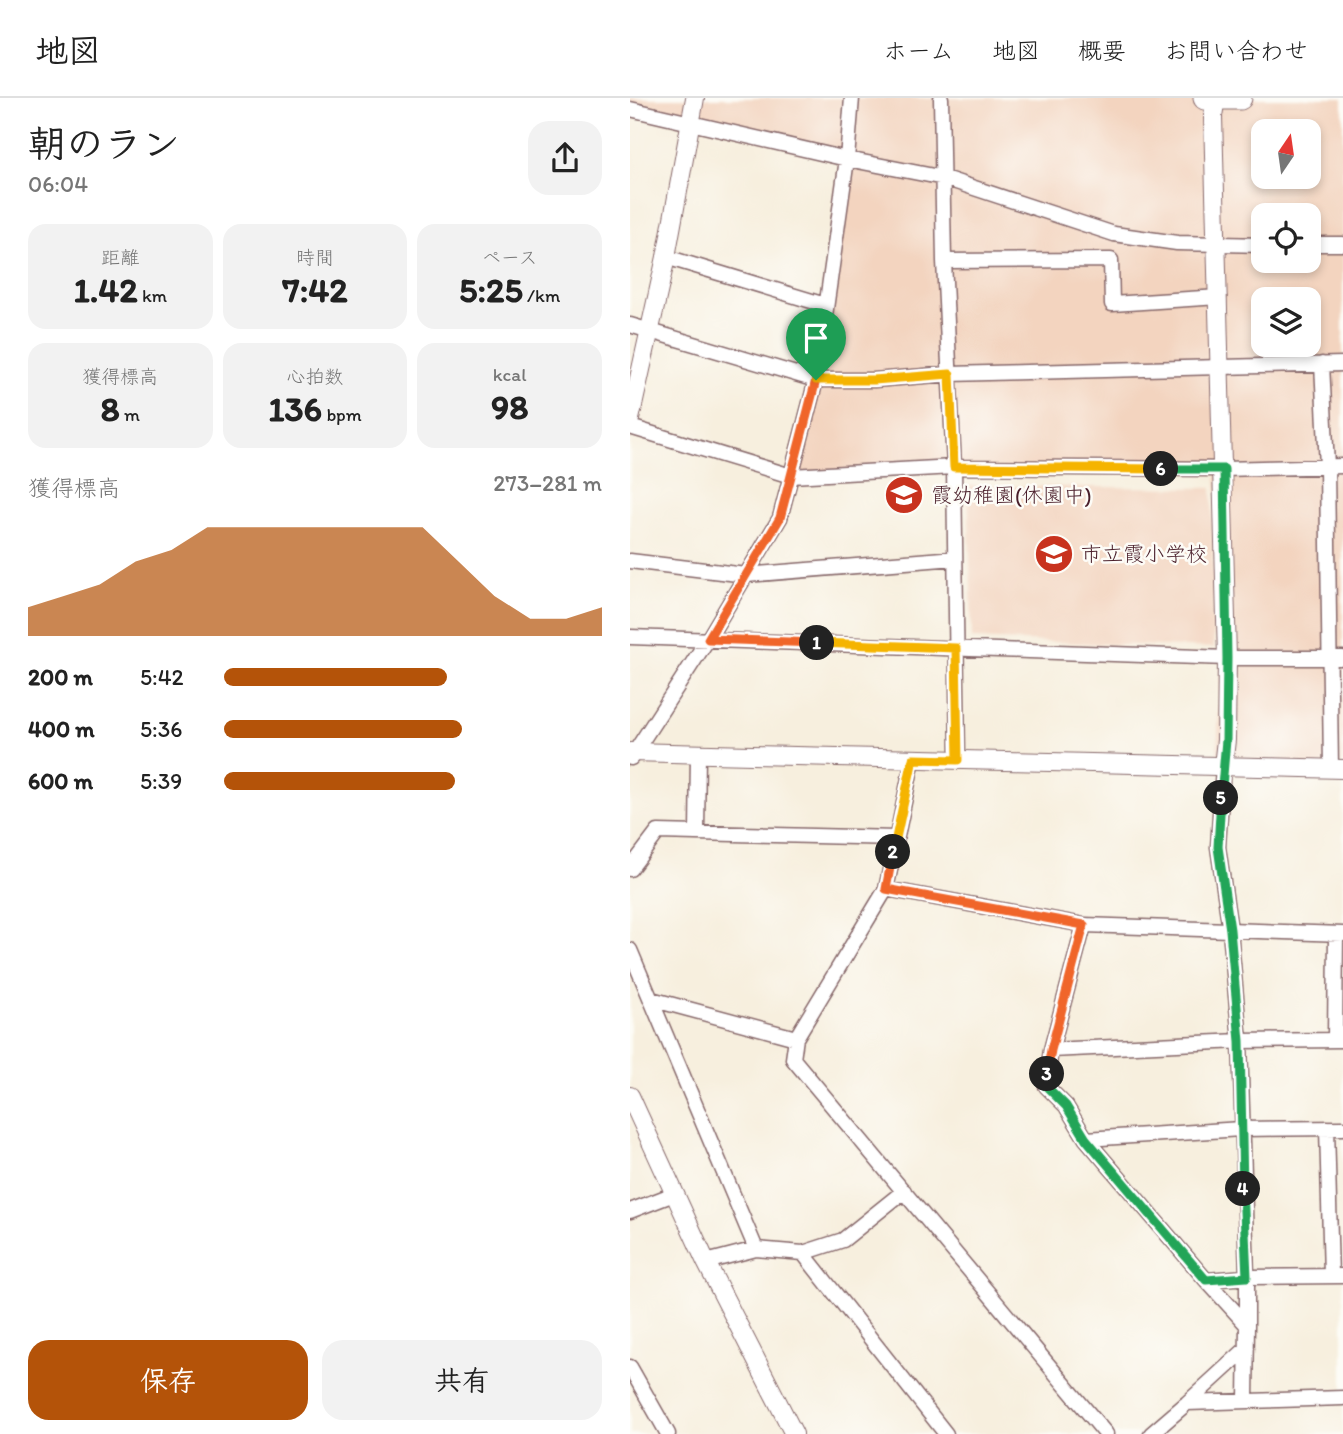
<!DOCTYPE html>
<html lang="ja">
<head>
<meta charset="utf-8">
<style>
  :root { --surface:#fff; --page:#f2f2f2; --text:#222; --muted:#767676; --line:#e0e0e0; --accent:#b45309 }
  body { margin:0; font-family:Itim,"Klee One",sans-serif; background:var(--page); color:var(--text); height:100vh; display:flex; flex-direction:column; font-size:26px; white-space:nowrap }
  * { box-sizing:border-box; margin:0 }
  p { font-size:23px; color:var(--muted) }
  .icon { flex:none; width:38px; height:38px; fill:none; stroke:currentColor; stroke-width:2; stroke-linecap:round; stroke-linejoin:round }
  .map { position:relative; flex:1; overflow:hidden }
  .drawer { display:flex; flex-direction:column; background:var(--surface); width:630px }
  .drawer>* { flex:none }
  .needle { width:46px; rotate:13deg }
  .tools { position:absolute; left:621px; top:21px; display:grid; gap:14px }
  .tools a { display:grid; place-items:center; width:70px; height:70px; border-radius:14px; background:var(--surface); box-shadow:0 4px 10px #0003; font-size:35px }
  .pin { position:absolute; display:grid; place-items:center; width:60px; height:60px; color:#fff; margin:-72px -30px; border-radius:50% 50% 50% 0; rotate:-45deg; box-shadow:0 0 7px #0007 }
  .pin .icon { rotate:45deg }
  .km { position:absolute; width:35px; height:35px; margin:-18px; border-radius:50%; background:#222; color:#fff; font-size:19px; line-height:35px; text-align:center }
  .round { display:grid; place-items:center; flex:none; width:74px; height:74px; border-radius:21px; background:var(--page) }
  .overview { display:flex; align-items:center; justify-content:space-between; height:119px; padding:0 28px }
  h1 { font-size:38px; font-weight:700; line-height:52px }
  .metrics { display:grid; grid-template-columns:repeat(3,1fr); gap:10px; height:119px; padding:7px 28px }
  .metrics div { display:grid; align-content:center; border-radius:18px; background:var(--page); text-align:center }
  .metrics b { font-size:35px; font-weight:700 }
  .metrics small { font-size:19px; font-weight:400 }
  .metrics p { font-size:19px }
  .chart { height:196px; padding:14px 28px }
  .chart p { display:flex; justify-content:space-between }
  .chart svg { width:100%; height:126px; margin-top:7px; fill:var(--accent); opacity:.7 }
  .cta { display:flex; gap:14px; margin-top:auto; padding:14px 28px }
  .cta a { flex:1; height:80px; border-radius:21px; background:var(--accent); color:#fff; font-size:28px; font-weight:700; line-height:80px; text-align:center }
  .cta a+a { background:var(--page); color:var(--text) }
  ul { padding:0 28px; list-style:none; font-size:23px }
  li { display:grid; grid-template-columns:112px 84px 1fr; align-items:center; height:52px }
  li i { height:18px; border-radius:9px; background:var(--accent) }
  header { display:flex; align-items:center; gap:42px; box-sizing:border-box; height:98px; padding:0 35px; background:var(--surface); border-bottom:2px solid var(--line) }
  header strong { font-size:33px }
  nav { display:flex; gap:38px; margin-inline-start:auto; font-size:24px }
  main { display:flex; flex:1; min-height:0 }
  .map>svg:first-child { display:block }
  .built { fill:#f3d4bf; fill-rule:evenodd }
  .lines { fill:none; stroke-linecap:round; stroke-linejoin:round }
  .minor-casing { stroke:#87686a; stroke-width:17 }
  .tertiary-casing { stroke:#87686a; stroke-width:20 }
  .trunk-casing { stroke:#87686a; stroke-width:25 }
  .minor { stroke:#fff; stroke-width:14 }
  .tertiary { stroke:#fff; stroke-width:18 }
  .trunk { stroke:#fff; stroke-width:23 }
  .split-1-casing { stroke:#fff; stroke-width:14 }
  .split-2-casing { stroke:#fff; stroke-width:14 }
  .split-3-casing { stroke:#fff; stroke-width:14 }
  .split-4-casing { stroke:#fff; stroke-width:14 }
  .split-5-casing { stroke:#fff; stroke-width:14 }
  .split-6-casing { stroke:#fff; stroke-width:14 }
  .split-7-casing { stroke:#fff; stroke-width:14 }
  .split-1 { stroke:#f0652b; stroke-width:9 }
  .split-2 { stroke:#f5b400; stroke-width:9 }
  .split-3 { stroke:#f0652b; stroke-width:9 }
  .split-4 { stroke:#22a559; stroke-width:9 }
  .split-5 { stroke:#22a559; stroke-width:9 }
  .split-6 { stroke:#22a559; stroke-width:9 }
  .split-7 { stroke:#f5b400; stroke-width:9 }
  .labels { text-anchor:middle; stroke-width:5; stroke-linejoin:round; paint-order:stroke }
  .poi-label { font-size:21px; fill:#4a1f2b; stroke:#fdfcf7; text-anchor:start }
</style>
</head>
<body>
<header>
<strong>地図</strong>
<nav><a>ホーム</a><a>地図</a><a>概要</a><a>お問い合わせ</a></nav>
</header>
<main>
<section class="drawer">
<div class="overview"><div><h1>朝のラン</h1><p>06:04</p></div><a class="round"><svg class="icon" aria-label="share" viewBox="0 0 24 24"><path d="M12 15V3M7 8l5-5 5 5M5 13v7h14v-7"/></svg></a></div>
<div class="metrics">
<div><p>距離</p><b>1.42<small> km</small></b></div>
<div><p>時間</p><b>7:42</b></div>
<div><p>ペース</p><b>5:25<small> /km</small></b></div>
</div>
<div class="metrics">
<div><p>獲得標高</p><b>8<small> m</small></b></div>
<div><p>心拍数</p><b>136<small> bpm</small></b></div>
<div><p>kcal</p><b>98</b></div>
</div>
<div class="chart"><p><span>獲得標高</span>273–281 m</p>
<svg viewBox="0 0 160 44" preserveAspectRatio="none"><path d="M0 44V34L10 30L20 26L30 18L40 14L50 6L60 6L70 6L80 6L90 6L100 6L110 6L120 18L130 30L140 38L150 38L160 34V44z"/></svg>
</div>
<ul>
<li><b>200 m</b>5:42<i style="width:59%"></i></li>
<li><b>400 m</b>5:36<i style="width:63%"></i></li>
<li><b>600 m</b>5:39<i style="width:61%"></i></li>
</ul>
<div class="cta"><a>保存</a><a>共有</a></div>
</section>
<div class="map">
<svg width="713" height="1336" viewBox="0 0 713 1336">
  <rect width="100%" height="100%" fill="#fdfcf7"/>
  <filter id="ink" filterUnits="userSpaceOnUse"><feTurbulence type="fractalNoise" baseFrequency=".0143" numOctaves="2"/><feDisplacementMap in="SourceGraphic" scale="14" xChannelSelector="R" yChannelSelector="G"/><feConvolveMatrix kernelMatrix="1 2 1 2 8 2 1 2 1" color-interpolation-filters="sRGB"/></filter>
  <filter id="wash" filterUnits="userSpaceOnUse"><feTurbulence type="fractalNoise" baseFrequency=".00686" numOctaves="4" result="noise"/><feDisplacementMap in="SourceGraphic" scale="28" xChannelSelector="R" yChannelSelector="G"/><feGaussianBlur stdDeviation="1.57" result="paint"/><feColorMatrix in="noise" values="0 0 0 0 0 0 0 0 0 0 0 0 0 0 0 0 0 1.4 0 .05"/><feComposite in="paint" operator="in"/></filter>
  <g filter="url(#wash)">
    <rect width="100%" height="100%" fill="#f7efde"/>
    <path class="built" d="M0,0h713v676h-127l6,-125 -6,-175 -270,-8 -160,13 34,-119 24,-205 -214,-53zM634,33h45v46h-45zM634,117h45v46h-45zM634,201h45v46h-45z
      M338,388l244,2 2,160 -242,-9z"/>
  </g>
  <g filter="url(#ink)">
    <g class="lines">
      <g class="minor-casing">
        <path id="minor" d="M311,0l3,163 10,206 4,293
          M0,11l217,50 97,19 170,56 63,9 87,2
          M679,146h34
          M36,159l159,48
          M314,163l167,-1 1,44 107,-7
          M0,227l186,55h58l76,-6 393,-10
          M692,266l5,103 4,302
          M0,329l161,49 163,-9 270,2 119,-3
          M0,463l116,14 209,-17
          M0,539l597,21h116
          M1,660l77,-119 72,-121 36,-138 31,-221 5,-61
          M593,668l-5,81 12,83 10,111 7,236 -41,3 41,45 -1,76
          M67,735l1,-80
          M0,771l28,-37 238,6
          M256,791l198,36 259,9
          M454,827l-33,125 -5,36 20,20 20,33 155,-10 102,-1
          M0,852l126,299
          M21,901l145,39 90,-149 27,-130
          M166,940l-3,21 313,375
          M705,942l1,-106
          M421,952l189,-9 103,-1
          M697,1030l4,148
          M456,1041l120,141
          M0,1113l44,-17
          M173,1155l143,181
          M76,1164l50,-13 47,4 40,-13 61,-49
          M617,1227v-48l96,-1
          M0,1269l38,67
          M557,1305l60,-55
          M521,1336l36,-31 156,-5"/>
      </g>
      <g class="tertiary-casing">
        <path id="tertiary" d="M586,0l-3,18 14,542 -1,82 -3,26
          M0,321l36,-162 29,-159
          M0,654l713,17
          M0,998l76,166 88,172"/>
      </g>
      <g class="trunk-casing">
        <path id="trunk" d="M575,0h35"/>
      </g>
      <use href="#minor" class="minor"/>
      <use href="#tertiary" class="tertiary"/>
      <use href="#trunk" class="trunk"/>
    </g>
  </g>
  <g class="lines" filter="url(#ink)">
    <g class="split-1-casing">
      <path id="split-1" d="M186,282l-36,138 -72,121 109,4"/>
    </g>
    <g class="split-2-casing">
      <path id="split-2" d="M187,545l139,5 2,112 -45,-1 -20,93"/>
    </g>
    <g class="split-3-casing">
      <path id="split-3" d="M263,754l-7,37 198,36 -33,125 -4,24"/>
    </g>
    <g class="split-4-casing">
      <path id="split-4" d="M417,976l-1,12 20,20 20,33 120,141 41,-3 -4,-88"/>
    </g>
    <g class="split-5-casing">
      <path id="split-5" d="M591,700l-3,49 12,83 10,111 3,148"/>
    </g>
    <g class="split-6-casing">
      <path id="split-6" d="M531,371h63l3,189 -1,82 -5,58"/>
    </g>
    <g class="split-7-casing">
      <path id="split-7" d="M186,282h58l76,-6 4,93 207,2"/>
    </g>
    <use href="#split-1" class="split-1"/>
    <use href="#split-2" class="split-2"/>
    <use href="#split-3" class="split-3"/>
    <use href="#split-4" class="split-4"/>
    <use href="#split-5" class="split-5"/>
    <use href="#split-6" class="split-6"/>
    <use href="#split-7" class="split-7"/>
  </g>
  <defs>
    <g id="school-disc" transform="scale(2.0125)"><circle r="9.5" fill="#c8321e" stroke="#fdfcf7"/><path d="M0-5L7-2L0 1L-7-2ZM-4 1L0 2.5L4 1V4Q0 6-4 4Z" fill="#fff"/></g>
  </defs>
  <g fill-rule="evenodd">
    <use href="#school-disc" x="274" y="397"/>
    <use href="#school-disc" x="424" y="456"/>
  </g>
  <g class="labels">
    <g class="poi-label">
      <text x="301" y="404">霞幼稚園(休園中)</text>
      <text x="451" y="463">市立霞小学校</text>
    </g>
  </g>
</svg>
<div class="tools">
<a><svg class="needle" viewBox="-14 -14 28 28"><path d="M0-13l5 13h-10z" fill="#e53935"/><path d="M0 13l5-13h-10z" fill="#767676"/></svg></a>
<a><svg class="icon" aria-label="locate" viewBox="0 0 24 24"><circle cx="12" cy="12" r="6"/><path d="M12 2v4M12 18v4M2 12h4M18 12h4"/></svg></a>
<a><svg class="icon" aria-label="layers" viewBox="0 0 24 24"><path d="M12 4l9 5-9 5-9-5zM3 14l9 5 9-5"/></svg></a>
</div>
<div class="pin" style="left:186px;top:282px;background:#1e9e55"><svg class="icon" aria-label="arrive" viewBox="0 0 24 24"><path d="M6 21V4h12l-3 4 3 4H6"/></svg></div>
<b class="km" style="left:187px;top:545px">1</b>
<b class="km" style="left:263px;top:754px">2</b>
<b class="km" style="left:417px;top:976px">3</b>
<b class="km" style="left:613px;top:1091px">4</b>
<b class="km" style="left:591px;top:700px">5</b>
<b class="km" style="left:531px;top:371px">6</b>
</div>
</main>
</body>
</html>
